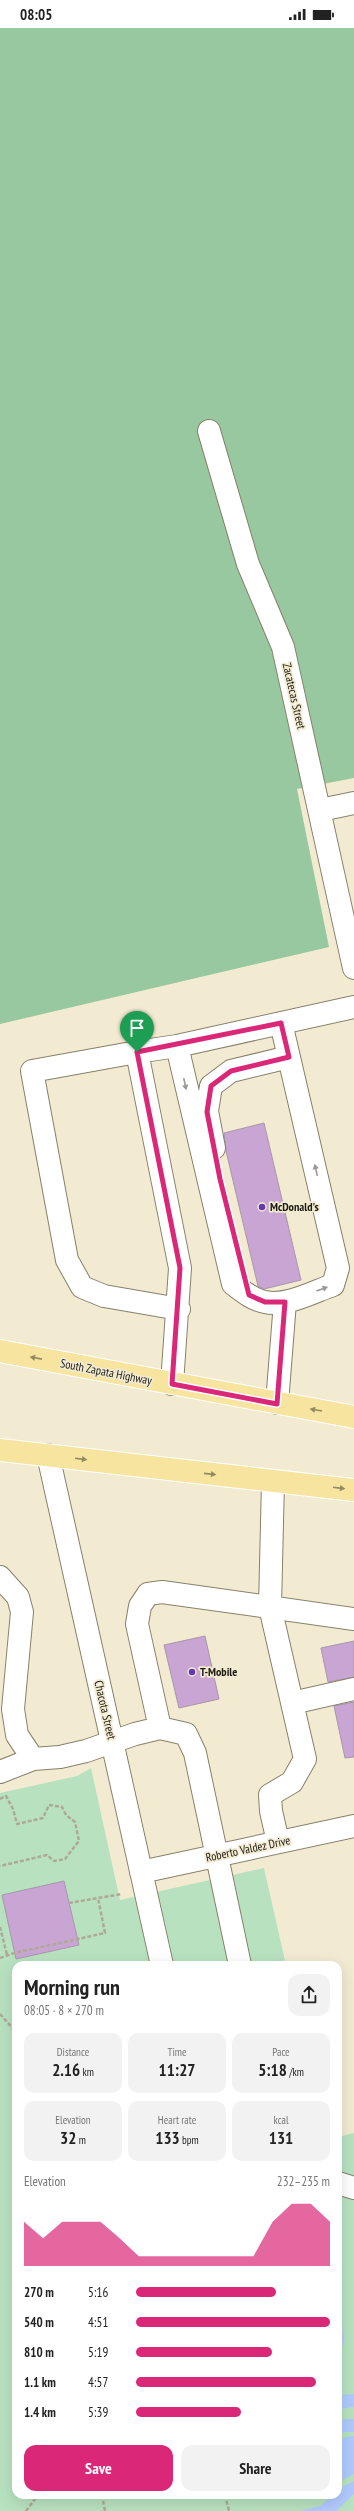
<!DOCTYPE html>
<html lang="en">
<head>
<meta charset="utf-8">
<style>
  :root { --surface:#fff; --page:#f2f2f2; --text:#222; --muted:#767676; --accent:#db2777 }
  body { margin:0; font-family:"PT Sans Narrow",sans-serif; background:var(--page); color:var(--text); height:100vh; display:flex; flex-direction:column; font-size:15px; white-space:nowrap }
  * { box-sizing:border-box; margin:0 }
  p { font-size:13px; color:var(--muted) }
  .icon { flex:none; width:22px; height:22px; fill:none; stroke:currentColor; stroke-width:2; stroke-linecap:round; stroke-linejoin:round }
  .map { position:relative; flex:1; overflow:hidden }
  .details { position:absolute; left:12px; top:1933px; width:330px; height:538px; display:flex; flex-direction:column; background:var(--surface); border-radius:12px; box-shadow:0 4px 16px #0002 }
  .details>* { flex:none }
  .pin { position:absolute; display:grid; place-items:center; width:34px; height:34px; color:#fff; margin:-41px -17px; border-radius:50% 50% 50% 0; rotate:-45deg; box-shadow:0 0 4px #0007 }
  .pin .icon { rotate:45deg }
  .round { display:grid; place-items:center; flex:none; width:42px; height:42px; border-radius:12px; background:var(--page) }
  .summary { display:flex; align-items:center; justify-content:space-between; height:68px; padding:0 12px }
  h1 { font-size:22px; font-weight:800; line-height:30px }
  .metrics { display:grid; grid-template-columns:repeat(3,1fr); gap:6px; height:68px; padding:4px 12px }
  .metrics div { display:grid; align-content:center; border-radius:10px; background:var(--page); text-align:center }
  .metrics b { font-size:17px; font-weight:800 }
  .metrics small { font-size:11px; font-weight:400 }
  .metrics p { font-size:11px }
  .chart { height:112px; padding:8px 12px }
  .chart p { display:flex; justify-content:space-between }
  .chart svg { width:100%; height:72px; margin-top:4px; fill:var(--accent); opacity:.7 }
  .primary-button { display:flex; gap:8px; margin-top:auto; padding:8px 12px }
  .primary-button a { flex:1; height:46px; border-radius:12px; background:var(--accent); color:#fff; font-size:16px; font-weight:800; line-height:46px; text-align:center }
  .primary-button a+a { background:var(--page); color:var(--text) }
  ul { padding:0 12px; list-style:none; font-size:13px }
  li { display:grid; grid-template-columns:64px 48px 1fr; align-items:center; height:30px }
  li i { height:10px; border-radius:5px; background:var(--accent) }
  .status { display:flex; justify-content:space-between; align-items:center; height:28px; padding:0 20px; background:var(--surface); direction:ltr }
  .status svg { height:11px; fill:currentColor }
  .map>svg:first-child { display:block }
  .green { fill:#b8e2bf }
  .forest { fill:#97c89f }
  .water { fill:#b1cafd }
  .building { fill:#c9a5d4; stroke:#a797ab }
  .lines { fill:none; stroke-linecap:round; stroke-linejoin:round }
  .minor-casing { stroke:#87816b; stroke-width:24 }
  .major-casing { stroke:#fff; stroke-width:24 }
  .path { stroke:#aea995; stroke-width:2.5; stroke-dasharray:4 2; stroke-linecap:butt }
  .minor { stroke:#fff; stroke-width:22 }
  .major { stroke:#f7e49f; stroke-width:22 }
  .oneway { fill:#9a9895 }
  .oneway2 { fill:#958a60 }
  .route-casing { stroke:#fff; stroke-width:8 }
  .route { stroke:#db2777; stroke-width:5 }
  .poi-dot { fill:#6739b1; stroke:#f2ebd2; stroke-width:1.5 }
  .labels { text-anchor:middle; stroke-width:3.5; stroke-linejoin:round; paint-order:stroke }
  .street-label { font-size:12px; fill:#1e1b13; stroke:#f2ebd2 }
  .poi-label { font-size:12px; font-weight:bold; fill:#1e1b13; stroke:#f2ebd2; text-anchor:start }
</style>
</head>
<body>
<div class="status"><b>08:05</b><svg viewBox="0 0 49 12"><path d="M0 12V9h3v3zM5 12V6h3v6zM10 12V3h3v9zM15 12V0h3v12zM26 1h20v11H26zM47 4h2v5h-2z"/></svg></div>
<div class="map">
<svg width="354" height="2483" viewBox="0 0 354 2483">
  <rect width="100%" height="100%" fill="#f2ebd2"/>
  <path class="green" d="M91,1740l29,132 144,-32 22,97h-270v530h322v-358l16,-4v378h-354v-718l77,-17z"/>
  <path class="forest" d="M0,0h354v750l-57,11 32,158 -329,77z"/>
  <path class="water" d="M338,2286c3,15 12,25 0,39z
    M354,2366v13l-16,2v-14z
    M343,2391h11v13h-10l-6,3v-14z
    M354,2408v38l-16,8v-41l8,-4z
    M354,2453v13l-18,17h-36l20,-5 13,-11h5v-6z"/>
  <path class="building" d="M264,1095l37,157 -37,9 -6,-3 -32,-135 -2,-18z
    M205,1608l14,63 -40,9 -15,-63z
    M354,1613v36l-26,5 -7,-34z
    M354,1674v55l-9,1 -11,-52z
    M64,1853l15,64 -63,14 -14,-64z"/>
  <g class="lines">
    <g class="minor-casing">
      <path id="minor" d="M209,403l39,133 35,83 71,321
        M320,782l34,-7
        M177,1018l56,238c9,7 20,16 32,18 21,5 48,-10 68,-17l5,-17 -57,-245
        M137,1024l40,-6 177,-39
        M214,1120l-7,-37 4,-25 20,-15 58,-14
        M172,1356l8,-116 -43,-216 -105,19 35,189 15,27 22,9 75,13
        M277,1375l8,-101
        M48,1427l114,510
        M273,1453l-3,126 35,152 -13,23 -22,13 1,16 7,31
        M0,1549l18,20 4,15 -9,97 4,26 16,24 27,-2 26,-6 49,-17 25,-6
        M292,1675l62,-14
        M0,1744l33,-13
        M141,1844l213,-46
        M240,1937l-45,-212 -9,-19 -26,-6 -23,-104 3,-18 8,-12 14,-2 192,27
        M338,2155l16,5"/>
    </g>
    <g class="major-casing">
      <path id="major" d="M0,1323l354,66
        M0,1422l354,40"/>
    </g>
    <path class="path" d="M0,1771l6,-3 7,13 4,15 26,-6 6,-13 13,2 4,8 9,7 4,19 -14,18 -11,2 -7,-6 -47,11
      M69,1875l53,-9
      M0,1899l7,28
      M0,1930l14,-5 91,-20 -7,-35
      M0,1986l16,18
      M102,2467l3,16
      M225,2467l4,16
      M26,2483l12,-16"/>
    <use href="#minor" class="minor"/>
    <use href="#major" class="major"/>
  </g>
  <defs><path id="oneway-solid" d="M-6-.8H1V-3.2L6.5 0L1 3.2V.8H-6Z"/></defs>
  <g class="oneway">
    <use href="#oneway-solid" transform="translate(185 1056) rotate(78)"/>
    <use href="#oneway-solid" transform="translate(316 1142) rotate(-103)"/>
    <use href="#oneway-solid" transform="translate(322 1261) rotate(-20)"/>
  </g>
  <g class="oneway2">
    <use href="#oneway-solid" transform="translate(36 1330) rotate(-169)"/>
    <use href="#oneway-solid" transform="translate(316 1382) rotate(-170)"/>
    <use href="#oneway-solid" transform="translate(81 1431) rotate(7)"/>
    <use href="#oneway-solid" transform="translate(210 1446) rotate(6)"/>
    <use href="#oneway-solid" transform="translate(339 1460) rotate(7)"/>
  </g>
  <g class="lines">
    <g class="route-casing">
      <path id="route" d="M281,995l8,34 -58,14 -20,15 -4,26 13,67 29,116 16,7h20l-8,102 -105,-20 8,-116 -43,-216z"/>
    </g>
    <use href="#route" class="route"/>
  </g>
  <g class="poi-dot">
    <circle cx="262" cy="1179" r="4"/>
    <circle cx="192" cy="1644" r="4"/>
  </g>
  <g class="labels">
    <g class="street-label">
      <text transform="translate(294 668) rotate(77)" y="4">Zacatecas Street</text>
      <text transform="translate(106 1344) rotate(11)" y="4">South Zapata Highway</text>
      <text transform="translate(105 1682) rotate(77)" y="4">Chacota Street</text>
      <text transform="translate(248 1821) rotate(-12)" y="4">Roberto Valdez Drive</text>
    </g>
    <g class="poi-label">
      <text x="270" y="1183">McDonald's</text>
      <text x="200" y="1648">T-Mobile</text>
    </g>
  </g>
</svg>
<div class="pin" style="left:137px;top:1024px;background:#1e9e55"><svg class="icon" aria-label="arrive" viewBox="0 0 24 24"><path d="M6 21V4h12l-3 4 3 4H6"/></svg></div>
<section class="details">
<div class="summary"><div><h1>Morning run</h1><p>08:05 · 8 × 270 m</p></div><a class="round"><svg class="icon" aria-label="share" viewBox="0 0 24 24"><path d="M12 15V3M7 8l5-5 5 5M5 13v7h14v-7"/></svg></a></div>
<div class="metrics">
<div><p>Distance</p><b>2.16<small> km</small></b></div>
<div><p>Time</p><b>11:27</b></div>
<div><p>Pace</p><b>5:18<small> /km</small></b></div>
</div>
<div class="metrics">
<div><p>Elevation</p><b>32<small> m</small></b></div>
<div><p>Heart rate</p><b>133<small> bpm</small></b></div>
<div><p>kcal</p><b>131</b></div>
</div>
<div class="chart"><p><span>Elevation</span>232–235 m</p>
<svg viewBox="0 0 160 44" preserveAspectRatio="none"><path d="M0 44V17L10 27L20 17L30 17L40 17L50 27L60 38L70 38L80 38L90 38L100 38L110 38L120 38L130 17L140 6L150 6L160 17V44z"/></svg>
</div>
<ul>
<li><b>270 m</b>5:16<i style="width:72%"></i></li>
<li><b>540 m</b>4:51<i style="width:100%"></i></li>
<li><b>810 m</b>5:19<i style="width:70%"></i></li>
<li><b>1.1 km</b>4:57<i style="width:93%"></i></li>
<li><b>1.4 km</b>5:39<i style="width:54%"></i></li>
</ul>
<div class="primary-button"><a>Save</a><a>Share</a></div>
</section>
</div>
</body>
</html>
